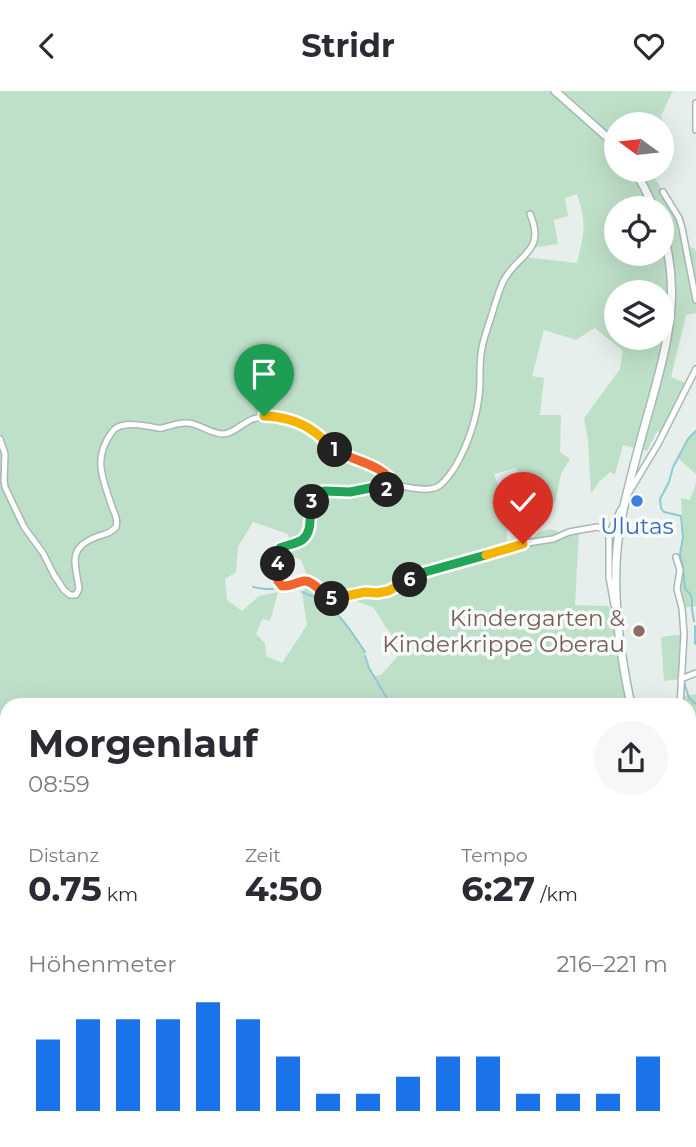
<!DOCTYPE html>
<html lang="de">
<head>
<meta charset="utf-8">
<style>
  :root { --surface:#fff; --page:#f7f7f7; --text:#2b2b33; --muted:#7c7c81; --accent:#1a73e8 }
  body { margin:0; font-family:Montserrat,sans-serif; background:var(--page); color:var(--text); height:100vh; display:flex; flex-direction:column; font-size:26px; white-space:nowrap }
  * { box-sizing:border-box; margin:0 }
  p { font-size:23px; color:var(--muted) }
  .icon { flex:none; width:38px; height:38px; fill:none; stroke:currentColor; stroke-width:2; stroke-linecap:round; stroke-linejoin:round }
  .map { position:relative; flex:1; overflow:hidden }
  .panel { position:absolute; left:0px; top:607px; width:696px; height:450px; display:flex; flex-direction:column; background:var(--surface); border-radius:21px 21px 0 0; box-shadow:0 7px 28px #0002 }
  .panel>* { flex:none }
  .needle { width:46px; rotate:285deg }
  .controls { position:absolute; left:604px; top:21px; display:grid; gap:14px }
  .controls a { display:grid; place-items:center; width:70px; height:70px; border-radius:50%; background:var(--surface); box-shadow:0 7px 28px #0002; font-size:35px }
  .pin { position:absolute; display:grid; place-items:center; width:60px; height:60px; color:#fff; margin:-72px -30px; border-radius:50% 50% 50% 0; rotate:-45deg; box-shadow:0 0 7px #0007 }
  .pin .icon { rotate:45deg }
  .km { position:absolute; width:35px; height:35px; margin:-18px; border-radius:50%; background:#222; color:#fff; font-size:19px; line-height:35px; text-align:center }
  .round { display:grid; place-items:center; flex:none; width:74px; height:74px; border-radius:37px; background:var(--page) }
  .headline { display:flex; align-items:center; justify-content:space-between; height:119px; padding:0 28px }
  h1 { font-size:38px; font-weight:700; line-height:52px }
  .figures { display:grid; grid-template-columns:repeat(3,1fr); gap:10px; height:119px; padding:7px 28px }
  .figures div { display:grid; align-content:center }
  .figures b { font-size:35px; font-weight:700 }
  .figures small { font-size:19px; font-weight:400 }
  .figures p { font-size:19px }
  .chart { height:196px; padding:14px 28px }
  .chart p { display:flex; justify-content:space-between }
  .chart svg { width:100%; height:126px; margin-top:7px; stroke:var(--accent); stroke-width:6 }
  header { display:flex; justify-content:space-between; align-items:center; height:91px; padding:0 28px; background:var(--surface); font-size:32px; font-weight:700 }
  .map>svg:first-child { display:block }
  .green { fill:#bfe0c8; fill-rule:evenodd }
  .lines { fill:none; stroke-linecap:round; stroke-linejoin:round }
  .stream { stroke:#8ec9d4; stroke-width:2 }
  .minor-casing { stroke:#a8b8b2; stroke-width:8 }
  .secondary-casing { stroke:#a4bbb3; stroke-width:10 }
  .minor { stroke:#fff; stroke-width:5 }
  .secondary { stroke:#fff; stroke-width:7 }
  .split-1-casing { stroke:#fff; stroke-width:14 }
  .split-2-casing { stroke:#fff; stroke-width:14 }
  .split-3-casing { stroke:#fff; stroke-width:14 }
  .split-4-casing { stroke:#fff; stroke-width:14 }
  .split-5-casing { stroke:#fff; stroke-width:14 }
  .split-6-casing { stroke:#fff; stroke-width:14 }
  .split-7-casing { stroke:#fff; stroke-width:14 }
  .split-8-casing { stroke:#fff; stroke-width:14 }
  .split-1 { stroke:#f5b400; stroke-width:9 }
  .split-2 { stroke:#f0652b; stroke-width:9 }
  .split-3 { stroke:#22a559; stroke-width:9 }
  .split-4 { stroke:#22a559; stroke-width:9 }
  .split-5 { stroke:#f0652b; stroke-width:9 }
  .split-6 { stroke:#f5b400; stroke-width:9 }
  .split-7 { stroke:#22a559; stroke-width:9 }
  .split-8 { stroke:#f5b400; stroke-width:9 }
  .shop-dot { fill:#3f7fe0; stroke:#f7fbf9; stroke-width:2.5 }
  .education-dot { fill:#8d6e63; stroke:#f7fbf9; stroke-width:2.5 }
  .labels { text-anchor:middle; stroke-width:7; stroke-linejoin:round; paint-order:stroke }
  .shop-label { font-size:23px; fill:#366cbe; stroke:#f7fbf9 }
  .education-label { font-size:23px; fill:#785e54; stroke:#f7fbf9; text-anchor:end }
</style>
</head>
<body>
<header><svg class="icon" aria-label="back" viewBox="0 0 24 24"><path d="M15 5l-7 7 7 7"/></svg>Stridr<svg class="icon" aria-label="heart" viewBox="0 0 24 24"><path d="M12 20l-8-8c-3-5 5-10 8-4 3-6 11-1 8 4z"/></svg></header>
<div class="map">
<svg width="696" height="1056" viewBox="0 0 696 1056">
  <rect width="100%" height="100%" fill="#e6efeb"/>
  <path class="green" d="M0,0h673l-12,25 4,20 -3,2v-14h-10l-2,-9 -9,2 1,7h-26v46h34l29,48 7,28 8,2 2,4v34h-3l3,14v13l-10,2 -15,62 17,7 -24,50 -7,-3 -10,20 -24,-6 -8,29 -5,-2 -11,10 -8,12 -3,-54 -4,-22 36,-49 3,-18 -28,-23 -19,12 -32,-10 -12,46 12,2 -4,37h21l-1,37 10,7 -9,15 -6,29 -40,-35 -21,6 14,37 -1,29 27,-3 5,-5 12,-3 8,3 20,-2 -4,75 33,1 9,9 14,90h-624v436h426l-1,6h-432v-703l3,13 -1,26 24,52c-5,-18 -15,-35 -20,-52 -4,-18 5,-31 -6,-49zM577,103c10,28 7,40 0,69l-53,-6 6,-9 28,-4 -4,-24 14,-4 -3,-18zM616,117h46v46h-46zM616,201h46v46h-46zM253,431l35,12 4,22 9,4 9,24 -8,8 5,33 -25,38 -16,-7 -1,-13 -9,-9 6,-15 8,2 8,-29 -19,4 -17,15 -15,-11 -2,-21 11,-7 2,-25zM346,506l28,11 11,18 18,24 -22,25 -7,1 -8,-14 -2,-13 -5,-4 -2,-6 -19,-26 -15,-10z
    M696,340v43l-18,-16 10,-19z
    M696,392v123l-14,2 -4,-14 3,-18 -1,-21 3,-18 -2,-39 9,2z
    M684,543l-3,45 -17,2 -3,-44z
    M696,603v52l-6,-18v-23h-7l1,-9z
    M696,700v356h-220l-1,-6h215v-324z"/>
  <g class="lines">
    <path class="stream" d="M253,496l12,2h8
      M302,501c32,11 46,34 63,60
      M694,530l-2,-12v-9l-1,-5 -6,-6 -2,-22 -2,-7 -1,-6 3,-17 -2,-21 -17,-4 -3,-4 -1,-9 9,-17 4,-15 15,-28 8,-8
      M695,535v18
      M365,565l4,12 22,37
      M684,591l5,16 7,6
      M696,632v7
      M696,735l-2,9 2,18
      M690,897l6,-8
      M665,1056l2,-5 2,-1"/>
    <g class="minor-casing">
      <path id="minor" d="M696,12v27
        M663,101l16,26 3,10 14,72
        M530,123c17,39 -14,40 -27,68 -6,13 -9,27 -14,41 -3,10 -7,20 -8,31 -2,14 0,28 -2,42 -3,25 -12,50 -24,71 -5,7 -10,16 -18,20 -10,5 -30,0 -42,-2 -8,7 -13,3 -22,3 -8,1 -16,4 -24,4 -10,1 -19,-2 -29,1 -16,14 -4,33 -16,45 -7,7 -18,7 -25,12l-1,27v4l4,5h9l14,-6 6,2 19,17h6l29,-7 12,1 11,-2 37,-19 89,-27 39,-6 16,-7 28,-5 13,4
        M0,348l5,15 -1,27 1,6 19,40 19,26 11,22 10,15 6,5h6l3,-6c-3,-25 -13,-40 17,-52 8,-3 14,-3 20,-10 2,-7 -1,-13 -4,-20 -9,-28 -20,-48 0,-75 7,-10 23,-8 34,-6 6,0 10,3 16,2 9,-2 16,-6 26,-5 12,1 23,11 35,11 9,0 16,-8 24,-12 10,-7 24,-6 36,-4 11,3 25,7 34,15 6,6 12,13 20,18 20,11 44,13 58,34
        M628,403l30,-50 38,-75
        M676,466l4,13 -3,19 5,19 2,26 -4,71
        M614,514l-5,-28v-43l12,-25
        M681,588l15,-6
        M690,642l6,19
        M484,1056l2,-6"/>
    </g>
    <g class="secondary-casing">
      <path id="secondary" d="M555,0l61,54
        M634,79l10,17 10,21
        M631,614c-13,-61 -22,-128 -9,-190 8,-36 18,-73 28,-108 17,-62 32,-114 12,-178
        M690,813h6
        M512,1056l1,-6"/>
    </g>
    <use href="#minor" class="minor"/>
    <use href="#secondary" class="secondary"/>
  </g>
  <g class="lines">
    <g class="split-1-casing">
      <path id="split-1" d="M264,325c16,0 35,5 49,15 8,5 14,13 22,19"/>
    </g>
    <g class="split-2-casing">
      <path id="split-2" d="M335,359c20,12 46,13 60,35l-4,4 -4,1"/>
    </g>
    <g class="split-3-casing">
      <path id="split-3" d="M312,411l4,-6 8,-5 26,1 20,-4 17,2"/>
    </g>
    <g class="split-4-casing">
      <path id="split-4" d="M278,473v-12l2,-4c7,-3 16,-4 22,-8 12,-9 6,-26 10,-38"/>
    </g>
    <g class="split-5-casing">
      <path id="split-5" d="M278,473v17l4,5c9,1 14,-4 22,-5 10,-1 19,15 28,18"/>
    </g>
    <g class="split-6-casing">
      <path id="split-6" d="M332,508l33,-7 12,1 11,-2 22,-11"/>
    </g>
    <g class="split-7-casing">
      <path id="split-7" d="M410,489l15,-8 61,-17"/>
    </g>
    <g class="split-8-casing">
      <path id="split-8" d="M486,464l37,-11"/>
    </g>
    <use href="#split-1" class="split-1"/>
    <use href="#split-2" class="split-2"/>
    <use href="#split-3" class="split-3"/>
    <use href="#split-4" class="split-4"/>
    <use href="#split-5" class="split-5"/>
    <use href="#split-6" class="split-6"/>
    <use href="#split-7" class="split-7"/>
    <use href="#split-8" class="split-8"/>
  </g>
  <circle class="shop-dot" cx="637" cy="410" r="7"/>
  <circle class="education-dot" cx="639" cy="540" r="7"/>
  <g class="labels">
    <g class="shop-label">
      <text x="637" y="443">Ulutas</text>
    </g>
    <g class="education-label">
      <text x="625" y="535">Kindergarten &amp;<tspan x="625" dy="26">Kinderkrippe Oberau</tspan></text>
    </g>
  </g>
</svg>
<div class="controls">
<a><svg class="needle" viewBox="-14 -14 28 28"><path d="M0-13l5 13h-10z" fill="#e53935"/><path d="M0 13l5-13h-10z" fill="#7c7c81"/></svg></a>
<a><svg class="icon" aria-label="locate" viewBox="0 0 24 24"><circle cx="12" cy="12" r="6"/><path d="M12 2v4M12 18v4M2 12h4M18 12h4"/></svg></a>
<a><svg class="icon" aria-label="layers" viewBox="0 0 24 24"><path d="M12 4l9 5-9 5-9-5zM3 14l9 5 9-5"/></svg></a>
</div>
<div class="pin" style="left:264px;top:325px;background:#1e9e55"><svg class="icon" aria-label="arrive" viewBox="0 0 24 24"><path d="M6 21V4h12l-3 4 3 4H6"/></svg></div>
<div class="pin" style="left:523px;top:453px;background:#d93025"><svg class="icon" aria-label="check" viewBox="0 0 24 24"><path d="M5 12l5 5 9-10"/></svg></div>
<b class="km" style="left:335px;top:359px">1</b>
<b class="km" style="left:387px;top:399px">2</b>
<b class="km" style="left:312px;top:411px">3</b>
<b class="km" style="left:278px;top:473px">4</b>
<b class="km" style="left:332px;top:508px">5</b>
<b class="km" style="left:410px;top:489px">6</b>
<section class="panel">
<div class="headline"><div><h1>Morgenlauf</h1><p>08:59</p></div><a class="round"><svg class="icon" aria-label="share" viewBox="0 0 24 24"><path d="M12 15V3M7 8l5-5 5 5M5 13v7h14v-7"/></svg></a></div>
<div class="figures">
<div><p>Distanz</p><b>0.75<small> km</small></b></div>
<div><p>Zeit</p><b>4:50</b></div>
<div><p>Tempo</p><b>6:27<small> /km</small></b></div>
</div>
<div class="chart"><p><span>Höhenmeter</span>216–221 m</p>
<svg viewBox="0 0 160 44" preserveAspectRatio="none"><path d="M5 44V19M15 44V12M25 44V12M35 44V12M45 44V6M55 44V12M65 44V25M75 44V38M85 44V38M95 44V32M105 44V25M115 44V25M125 44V38M135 44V38M145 44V38M155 44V25"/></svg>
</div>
</section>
</div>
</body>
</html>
